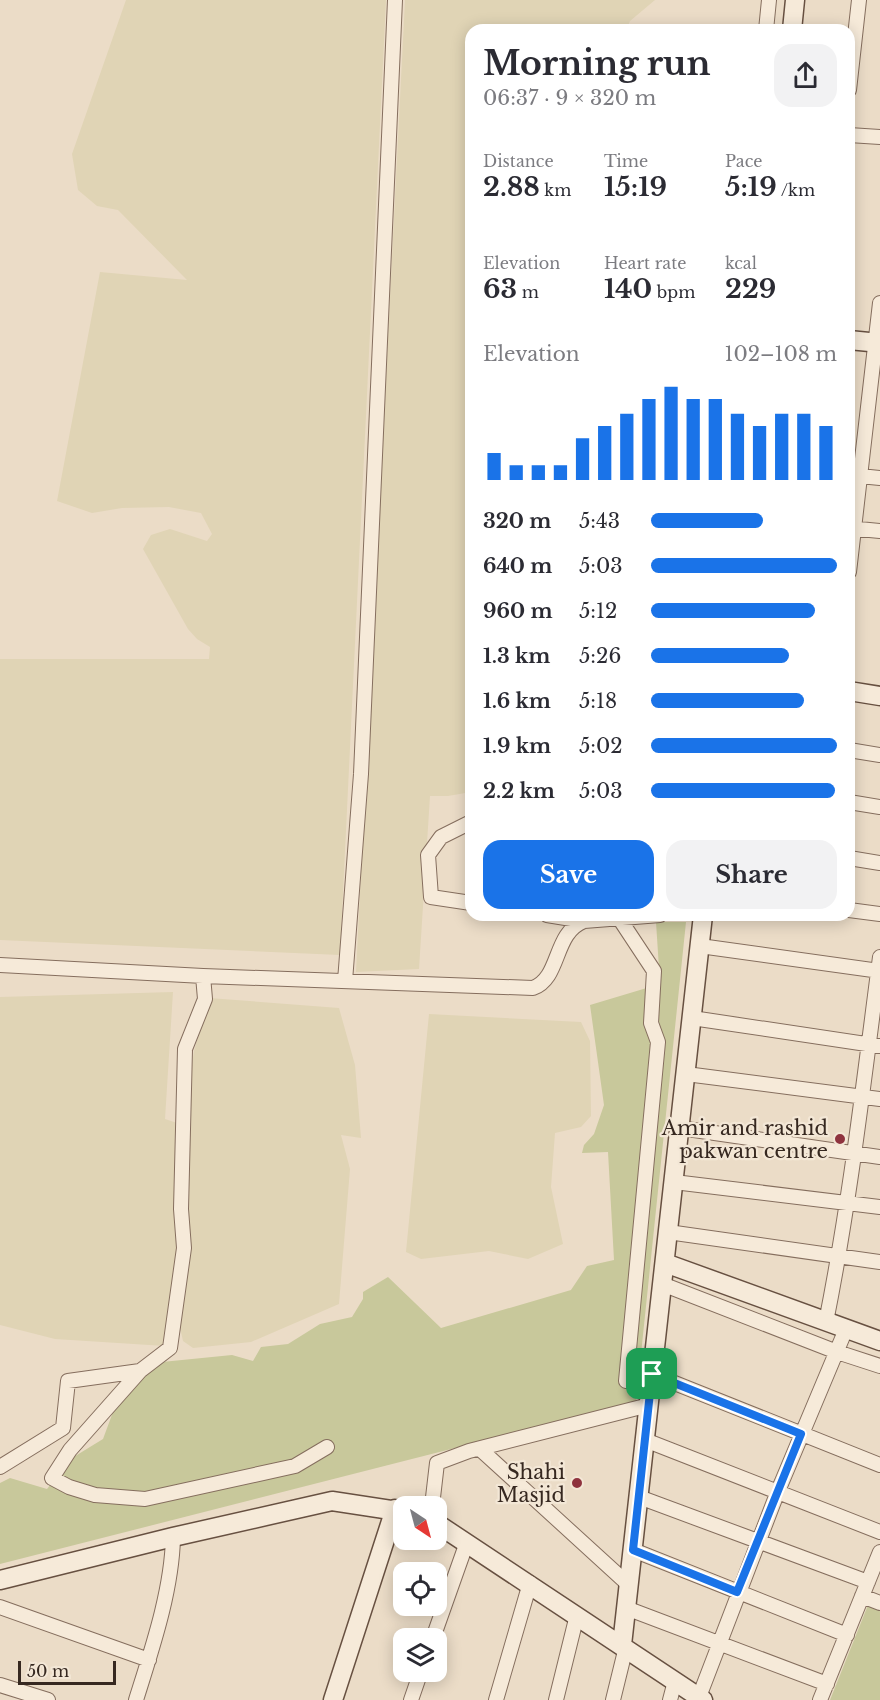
<!DOCTYPE html>
<html lang="en">
<head>
<meta charset="utf-8">
<style>
  :root { --surface:#fff; --page:#f2f2f3; --text:#2b2b33; --muted:#7c7c81; --accent:#1a73e8 }
  body { margin:0; font-family:"Libre Baskerville",serif; background:var(--page); color:var(--text); height:100vh; display:flex; flex-direction:column; font-size:22px; white-space:nowrap }
  * { box-sizing:border-box; margin:0 }
  p { font-size:20px; color:var(--muted) }
  .icon { flex:none; width:33px; height:33px; fill:none; stroke:currentColor; stroke-width:2; stroke-linecap:round; stroke-linejoin:round }
  .map { position:relative; flex:1; overflow:hidden }
  .sheet { position:absolute; left:465px; top:24px; width:390px; height:897px; display:flex; flex-direction:column; background:var(--surface); border-radius:18px; box-shadow:0 3px 15px #0003 }
  .sheet>* { flex:none }
  .needle { width:39px; rotate:144deg }
  .controls { position:absolute; left:393px; top:1496px; display:grid; gap:12px }
  .controls a { display:grid; place-items:center; width:54px; height:54px; border-radius:12px; background:var(--surface); box-shadow:0 3px 15px #0003; font-size:30px }
  .scale { position:absolute; left:18px; bottom:15px; width:98px; box-sizing:border-box; padding-left:6px; border:3px solid #362820; border-top:0; font-size:16px; line-height:21px; white-space:nowrap; color:#362820; -webkit-text-stroke:4px #f3e7d6; paint-order:stroke }
  .pin { position:absolute; display:grid; place-items:center; width:51px; height:51px; color:#fff; margin:-26px; border-radius:12px; box-shadow:0 3px 9px #0006 }
  .round { display:grid; place-items:center; flex:none; width:63px; height:63px; border-radius:18px; background:var(--page) }
  .head { display:flex; align-items:center; justify-content:space-between; height:102px; padding:0 18px }
  h1 { font-size:33px; font-weight:800; line-height:45px }
  .stats { display:grid; grid-template-columns:repeat(3,1fr); gap:9px; height:102px; padding:6px 18px }
  .stats div { display:grid; align-content:center }
  .stats b { font-size:26px; font-weight:800 }
  .stats small { font-size:16px; font-weight:400 }
  .stats p { font-size:16px }
  .chart { height:168px; padding:12px 18px }
  .chart p { display:flex; justify-content:space-between }
  .chart svg { width:100%; height:108px; margin-top:6px; stroke:var(--accent); stroke-width:6 }
  .cta { display:flex; gap:12px; margin-top:auto; padding:12px 18px }
  .cta a { flex:1; height:69px; border-radius:18px; background:var(--accent); color:#fff; font-size:24px; font-weight:800; line-height:69px; text-align:center }
  .cta a+a { background:var(--page); color:var(--text) }
  ul { padding:0 18px; list-style:none; font-size:20px }
  li { display:grid; grid-template-columns:96px 72px 1fr; align-items:center; height:45px }
  li i { height:15px; border-radius:8px; background:var(--accent) }
  .map>svg:first-child { display:block }
  .farmland { fill:#e0d4b5 }
  .green { fill:#c8c89b }
  .lines { fill:none; stroke-linecap:round; stroke-linejoin:round }
  .street-casing { stroke:#856e5e; stroke-width:16 }
  .secondary-casing { stroke:#675041; stroke-width:21 }
  .street { stroke:#f6ead9; stroke-width:14 }
  .secondary { stroke:#f6ead9; stroke-width:18 }
  .route-casing { stroke:#fff; stroke-width:12 }
  .route { stroke:#1a73e8; stroke-width:8 }
  .poi-dot { fill:#8f333e; stroke:#f3e7d6; stroke-width:2 }
  .labels { text-anchor:middle; stroke-width:4.5; stroke-linejoin:round; paint-order:stroke }
  .poi-label { font-size:20px; fill:#362820; stroke:#f3e7d6; text-anchor:end }
</style>
</head>
<body>
<div class="map">
<svg width="880" height="1700" viewBox="0 0 880 1700">
  <rect width="100%" height="100%" fill="#ebdcc7"/>
  <path class="farmland" d="M126,0h260l-46,955 -340,-15v-281h209l1,-12 -13,-8 -9,-10 -45,-80 8,-14 19,-6 37,12 5,-7 -11,-21 -32,-6 -47,1 -30,5 -35,-12 43,-229 87,8 -69,-70 -21,-4 -19,-16 -6,-36z
    M405,0h250l-25,21 -4,9h-155v762l-23,4h-18l-11,173 -63,3z
    M173,992l-8,127 12,4 1,128 -13,95 -110,-7 -55,-14v-328z
    M209,998l130,10 16,57 6,73 -20,-3 9,34 -11,135 -88,38 -58,6 -10,-7 -4,-18 8,-153 1,-77 6,-42z
    M429,1014l152,8 9,19 1,75 -10,11 -26,6 -4,54 12,57 -35,15 -39,-8 -68,8 -15,-7z"/>
  <path class="green" d="M656,922h30l-50,480 -636,162v-81l10,-5 37,11 25,-31 31,-19 10,-27 30,-35 19,-15 70,-7 21,6 8,-14 27,-3 32,-20 32,-7 11,-18v-7l25,-15 53,51 130,-38 16,-24 27,-6 -6,-108 -26,1 2,-8 10,-11 10,-29 -14,-100 70,-21z
    M868,1605l12,5v90h-50z"/>
  <g class="lines">
    <g class="street-casing">
      <path id="street" d="M766,30l3,-30
        M849,90l10,-90
        M849,135l31,2
        M860,476l20,2
        M849,528l31,3
        M849,572l31,-269
        M849,750l31,5
        M849,802l31,5
        M471,822l-30,15 -13,18 3,42 40,6
        M849,858l31,5
        M849,910l31,4
        M547,915l37,6
        M619,918l35,53 -3,52 7,19 -32,339
        M700,946l180,25
        M0,965l203,11 330,12c28,-10 20,-55 51,-67l76,-6
        M203,976l2,23 -20,50 -4,160 3,39 -14,100 -30,23 -70,79 -18,28 17,9 26,8 50,4 150,-33 32,-19
        M345,981l16,-207 34,-774
        M692,1018l188,28
        M686,1074l194,25
        M680,1128l200,29
        M674,1182l206,25
        M668,1232l212,30
        M662,1284l175,68 43,14
        M826,1322c24,-120 38,-243 54,-365
        M652,1374l228,91
        M645,1440l235,92
        M480,1449l149,136
        M0,1467l63,-39 5,-47 72,-10
        M639,1497l229,85
        M432,1506l5,-43 32,-12 180,-46
        M633,1550l214,85
        M862,1596l18,7
        M0,1607l149,53
        M626,1608l201,76
        M433,1638l34,-96
        M0,1685l48,15
        M699,1697l79,-206 68,-162
        M136,1700c16,-51 36,-110 37,-163
        M411,1700l10,-29
        M496,1700l34,-117
        M556,1700l21,-85
        M613,1700l13,-53
        M670,1700l5,-19
        M820,1700l60,-148"/>
    </g>
    <g class="secondary-casing">
      <path id="secondary" d="M792,30l3,-30
        M849,340l31,3
        M849,691l31,5
        M665,1263l215,78
        M436,1523l267,177
        M0,1580l173,-43 159,-36 72,11
        M622,1645l81,-730
        M333,1700l62,-191"/>
    </g>
    <use href="#street" class="street"/>
    <use href="#secondary" class="secondary"/>
  </g>
  <g class="lines">
    <g class="route-casing">
      <path id="route" d="M652,1374l149,60 -64,158 -104,-42z"/>
    </g>
    <use href="#route" class="route"/>
  </g>
  <g class="poi-dot">
    <circle cx="840" cy="1139" r="6"/>
    <circle cx="577" cy="1483" r="6"/>
  </g>
  <g class="labels">
    <g class="poi-label">
      <text x="828" y="1135">Amir and rashid<tspan x="828" dy="23">pakwan centre</tspan></text>
      <text x="565" y="1479">Shahi<tspan x="565" dy="23">Masjid</tspan></text>
    </g>
  </g>
</svg>
<div class="controls">
<a><svg class="needle" viewBox="-14 -14 28 28"><path d="M0-13l5 13h-10z" fill="#e53935"/><path d="M0 13l5-13h-10z" fill="#7c7c81"/></svg></a>
<a><svg class="icon" aria-label="locate" viewBox="0 0 24 24"><circle cx="12" cy="12" r="6"/><path d="M12 2v4M12 18v4M2 12h4M18 12h4"/></svg></a>
<a><svg class="icon" aria-label="layers" viewBox="0 0 24 24"><path d="M12 4l9 5-9 5-9-5zM3 14l9 5 9-5"/></svg></a>
</div>
<div class="scale">50 m</div>
<div class="pin" style="left:652px;top:1374px;background:#1e9e55"><svg class="icon" aria-label="arrive" viewBox="0 0 24 24"><path d="M6 21V4h12l-3 4 3 4H6"/></svg></div>
<section class="sheet">
<div class="head"><div><h1>Morning run</h1><p>06:37 · 9 × 320 m</p></div><a class="round"><svg class="icon" aria-label="share" viewBox="0 0 24 24"><path d="M12 15V3M7 8l5-5 5 5M5 13v7h14v-7"/></svg></a></div>
<div class="stats">
<div><p>Distance</p><b>2.88<small> km</small></b></div>
<div><p>Time</p><b>15:19</b></div>
<div><p>Pace</p><b>5:19<small> /km</small></b></div>
</div>
<div class="stats">
<div><p>Elevation</p><b>63<small> m</small></b></div>
<div><p>Heart rate</p><b>140<small> bpm</small></b></div>
<div><p>kcal</p><b>229</b></div>
</div>
<div class="chart"><p><span>Elevation</span>102–108 m</p>
<svg viewBox="0 0 160 44" preserveAspectRatio="none"><path d="M5 44V33M15 44V38M25 44V38M35 44V38M45 44V27M55 44V22M65 44V17M75 44V11M85 44V6M95 44V11M105 44V11M115 44V17M125 44V22M135 44V17M145 44V17M155 44V22"/></svg>
</div>
<ul>
<li><b>320 m</b>5:43<i style="width:60%"></i></li>
<li><b>640 m</b>5:03<i style="width:100%"></i></li>
<li><b>960 m</b>5:12<i style="width:88%"></i></li>
<li><b>1.3 km</b>5:26<i style="width:74%"></i></li>
<li><b>1.6 km</b>5:18<i style="width:82%"></i></li>
<li><b>1.9 km</b>5:02<i style="width:100%"></i></li>
<li><b>2.2 km</b>5:03<i style="width:99%"></i></li>
</ul>
<div class="cta"><a>Save</a><a>Share</a></div>
</section>
</div>
</body>
</html>
